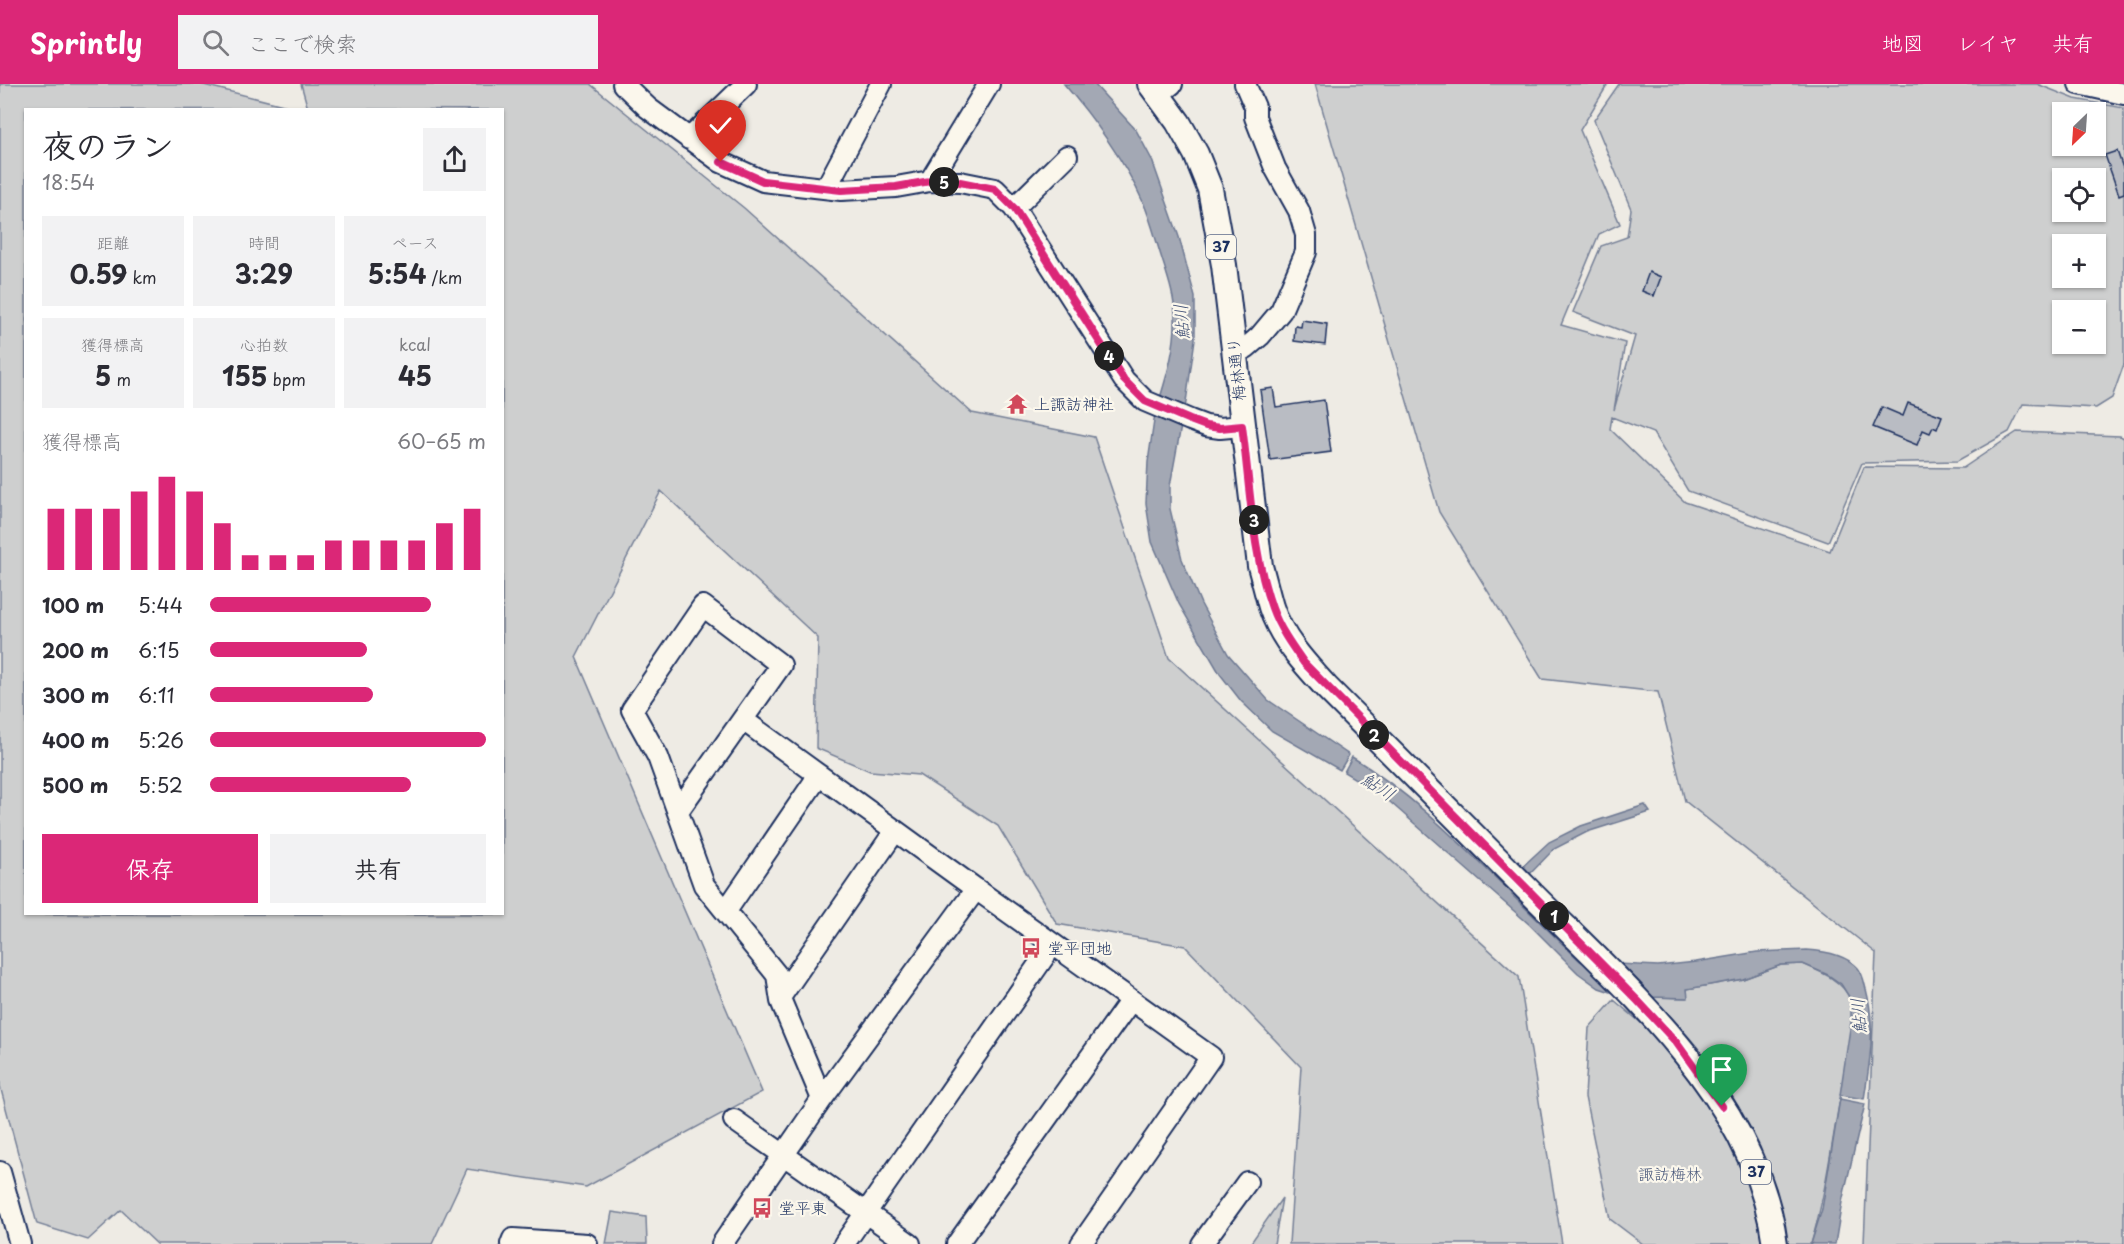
<!DOCTYPE html>
<html lang="ja">
<head>
<meta charset="utf-8">
<style>
  :root { --surface:#fff; --page:#f2f2f3; --text:#2b2b33; --muted:#7c7c81; --accent:#db2777 }
  body { margin:0; font-family:"Playpen Sans","Klee One",sans-serif; background:var(--page); color:var(--text); height:100vh; display:flex; flex-direction:column; font-size:22px; white-space:nowrap }
  * { box-sizing:border-box; margin:0 }
  p { font-size:20px; color:var(--muted) }
  .icon { flex:none; width:33px; height:33px; fill:none; stroke:currentColor; stroke-width:2; stroke-linecap:round; stroke-linejoin:round }
  .map { position:relative; flex:1; overflow:hidden }
  .sheet { position:absolute; left:24px; top:24px; width:480px; height:807px; display:flex; flex-direction:column; background:var(--surface); border-radius:0px; box-shadow:0 2px 4px #0004 }
  .sheet>* { flex:none }
  .needle { width:39px; rotate:205deg }
  .controls { position:absolute; left:2052px; top:18px; display:grid; gap:12px }
  .controls a { display:grid; place-items:center; width:54px; height:54px; border-radius:0px; background:var(--surface); box-shadow:0 2px 4px #0004; font-size:30px }
  .pin { position:absolute; display:grid; place-items:center; width:51px; height:51px; color:#fff; margin:-62px -26px; border-radius:50% 50% 50% 0; rotate:-45deg; box-shadow:0 0 6px #0007 }
  .pin .icon { rotate:45deg }
  .km { position:absolute; width:30px; height:30px; margin:-15px; border-radius:50%; background:#222; color:#fff; font-size:16px; line-height:30px; text-align:center }
  .round { display:grid; place-items:center; flex:none; width:63px; height:63px; border-radius:0px; background:var(--page) }
  .overview { display:flex; align-items:center; justify-content:space-between; height:102px; padding:0 18px }
  h1 { font-size:33px; font-weight:700; line-height:45px }
  .figures { display:grid; grid-template-columns:repeat(3,1fr); gap:9px; height:102px; padding:6px 18px }
  .figures div { display:grid; align-content:center; border-radius:0px; background:var(--page); text-align:center }
  .figures b { font-size:26px; font-weight:700 }
  .figures small { font-size:16px; font-weight:400 }
  .figures p { font-size:16px }
  .chart { height:168px; padding:12px 18px }
  .chart p { display:flex; justify-content:space-between }
  .chart svg { width:100%; height:108px; margin-top:6px; stroke:var(--accent); stroke-width:6 }
  .primary-button { display:flex; gap:12px; margin-top:auto; padding:12px 18px }
  .primary-button a { flex:1; height:69px; border-radius:0px; background:var(--accent); color:#fff; font-size:24px; font-weight:700; line-height:69px; text-align:center }
  .primary-button a+a { background:var(--page); color:var(--text) }
  ul { padding:0 18px; list-style:none; font-size:20px }
  li { display:grid; grid-template-columns:96px 72px 1fr; align-items:center; height:45px }
  li i { height:15px; border-radius:8px; background:var(--accent) }
  header { display:flex; align-items:center; gap:36px; box-sizing:border-box; height:84px; padding:0 30px; background:var(--accent); color:#fff }
  header strong { font-size:28px }
  nav { display:flex; gap:33px; margin-inline-start:auto; font-size:21px }
  .search { width:420px; height:54px; background:var(--page); display:flex; align-items:center; gap:15px; box-sizing:border-box; padding:0 21px; border-radius:0px; color:var(--muted); font-size:22px }
  .map>svg:first-child { display:block }
  .green { fill:#cecfcf; stroke:#747f96; stroke-width:1.5; fill-rule:evenodd }
  .water { fill:#a3a8b4; stroke:#6d7892; stroke-width:1.5 }
  .building { fill:#b9bcc3; stroke:#1b2f5e; stroke-width:1.5 }
  .lines { fill:none; stroke-linecap:round; stroke-linejoin:round }
  .minor-casing { stroke:#1b2f5e; stroke-width:24 }
  .major-casing { stroke:#1b2f5e; stroke-width:28 }
  .minor { stroke:#fbf7ec; stroke-width:20 }
  .major { stroke:#fbf7ec; stroke-width:24 }
  .route-casing { stroke:#fff; stroke-width:12 }
  .route { stroke:#db2777; stroke-width:8 }
  .labels { text-anchor:middle; stroke-width:4.5; stroke-linejoin:round; paint-order:stroke }
  .shield { fill:#fbf7ec; stroke:#5e6b89; stroke-width:1.5 }
  .shield-label { font-size:15px; font-weight:bold; fill:#1b2f5e }
  .street-label { font-size:16px; fill:#1b2f5e; stroke:#fbf7ec }
  .poi-label { font-size:16px; fill:#1b2f5e; stroke:#fbf7ec; text-anchor:start }
  .park-label { font-size:16px; fill:#48577a; stroke:#fbf7ec }
  .water-label { font-size:18px; font-style:italic; fill:#445378; stroke:#fbf7ec }
</style>
</head>
<body>
<header>
<strong>Sprintly</strong>
<div class="search"><svg class="icon" aria-label="search" viewBox="0 0 24 24"><circle cx="10" cy="10" r="6"/><path d="M15 15l6 6"/></svg>ここで検索</div>
<nav><a>地図</a><a>レイヤ</a><a>共有</a></nav>
</header>
<div class="map">
<svg width="2124" height="1160" viewBox="0 0 2124 1160">
  <rect width="100%" height="100%" fill="#eeebe4"/>
  <filter id="ink" filterUnits="userSpaceOnUse"><feTurbulence type="fractalNoise" baseFrequency=".0167" numOctaves="2"/><feDisplacementMap in="SourceGraphic" scale="12" xChannelSelector="R" yChannelSelector="G"/><feConvolveMatrix kernelMatrix="1 2 1 2 8 2 1 2 1" color-interpolation-filters="sRGB"/></filter>
  <g filter="url(#ink)">
    <path class="green" d="M0,0h200l99,25 -273,1v804h476v-804l-194,-1 -7,-25h289l154,124 228,205 122,24 75,221 350,319 43,267h-273l12,-177 -116,-121 -128,-22 -59,-98 -79,-51 -49,-4 -54,-23 2,-110 -157,-147 -85,166 186,435 -176,95 -119,-18 -35,75h-275l-36,-34 -33,30 -51,-16 -37,-138z
      M1315,0h293l-28,46 40,94 -21,10 -38,91 64,18 -11,67 21,-74 -62,-24 28,-66 26,-9 4,-28 -37,-89 25,-36h418l38,15 49,9v256l-12,34 -16,10 -73,-4 -14,28 -52,29 -95,2 -34,79 -140,-51 -35,-58 -41,-16 -2,12 75,73 145,49 34,-84 99,1 54,-36 103,4 4,2v806h-260l12,-291 -191,-152 -27,-109 -116,-13 -103,-167zM2062,28h34v34h-34zM2062,94h34v34h-34zM2062,160h34v34h-34zM2062,226h34v34h-34z
      M1803,880c18,8 39,16 47,35 8,20 -7,78 -10,100 -9,49 -15,98 -29,145h-23c-13,-60 -35,-119 -70,-170 -19,-27 -43,-53 -66,-77l35,1v-9l56,-10 38,-14z
      M1614,916l39,33 58,70 33,66 20,52 1,23h-122l-33,-25 -25,-122 4,-69z
      M1282,1114l-8,46h-24z
      M612,1128l34,5 1,27h-41z"/>
    <path class="water" d="M1064,0h30l42,46 16,30 27,77 16,60v42l-10,70 -25,-11c8,-26 16,-53 15,-81 0,-19 -7,-39 -13,-58 -6,-18 -11,-39 -19,-57 -17,-39 -51,-86 -79,-118z
      M1155,330l26,12 -11,60v23l12,50 19,45 27,50 40,46 81,55 -9,15 -68,-39 -31,-30 -21,-27 -41,-70 -27,-62 -6,-39 2,-41z
      M1352,673c57,35 105,83 153,130l4,-2 5,4 -2,6 68,66 8,4 26,28 -15,-5 -21,-15 -48,-48 -148,-130 -38,-23z
      M1645,721l5,7 -63,20 -33,17 -25,26 -7,-8 27,-25 32,-16z
      M1807,866c17,1 39,5 51,18 5,6 6,14 8,21 10,38 4,73 -2,110l-24,-4 11,-73v-22l-10,-16 -13,-9 -25,-11 -22,1 -38,14 -56,10 1,9 -36,-1 -32,-33 38,2 38,-4 61,-10z
      M1840,1015l25,5 -23,98 -7,42h-24l11,-35z"/>
    <path class="building" d="M2117,67l7,20v22l-5,2 -14,-40z
      M1649,188l12,5 -7,19 -12,-5z
      M1302,236l25,4 -2,21 -31,-4 1,-15 6,1z
      M1273,304l3,19 48,-7 7,52 -61,8 -10,-70z
      M1908,319l34,13 -5,13 -4,-2 -3,6 -7,-3 -6,15 -44,-18 9,-20 21,9z"/>
    <g class="lines">
      <g class="minor-casing">
        <path id="minor" d="M623,0l25,24 73,54 42,19 78,9 55,-3 34,-6 30,1 35,7 19,19 110,172 21,21 45,19 16,6 14,2 22,-2
          M2079,0l45,10
          M1158,11l14,-11
          M689,55l57,-55
          M930,97l59,-97
          M826,104l55,-104
          M1014,124l53,-52
          M1234,267l12,-3 14,-12 21,-25 25,-59v-17l-7,-24 -24,-43 -20,-51v-10l-10,-23
          M743,636l233,169
          M678,727l103,-146 -78,-59 -71,104 26,47 46,128 73,90 4,26 41,98
          M726,827l93,-136
          M781,912l114,-165
          M734,1036l176,124
          M0,1088l20,72
          M511,1160l2,-5 74,5
          M722,1160l100,-145 154,-210 235,168 -130,187
          M844,1160l209,-300
          M957,1160l174,-244
          M1202,1160l45,-62"/>
      </g>
      <g class="major-casing">
        <path id="major" d="M1150,0l28,38 18,32 14,35 14,76 36,301c4,14 7,27 11,41 10,31 33,56 55,80 67,67 134,135 202,203 98,99 228,207 247,354"/>
      </g>
      <use href="#minor" class="minor"/>
      <use href="#major" class="major"/>
    </g>
  </g>
  <g class="lines" filter="url(#ink)">
    <g class="route-casing">
      <path id="route" d="M721,78l42,19 78,9 55,-3 34,-6 30,1 35,7 19,19 110,172 21,21 45,19 16,6 14,2 22,-2c8,58 10,127 30,182 7,20 20,38 32,55l334,338 38,41 46,64"/>
    </g>
    <use href="#route" class="route"/>
  </g>
  <defs>
    <g id="temple-bare" transform="scale(1.62)"><path d="M0-6L5-2H3V0L6.5 2.5H4V6H1.5V3h-3V6H-4V2.5H-6.5L-3 0V-2H-5Z" fill="#d1495b" stroke="#fbf7ec" stroke-width="2.5" paint-order="stroke"/></g>
    <g id="bus-bare" transform="scale(1.62)"><path d="M-5-6H5V4H4V6H2V4H-2V6H-4V4H-5ZM-3.5-4V0h7V-4ZM-3.5 1.2v1.5H-2V1.2ZM2 1.2v1.5H3.5V1.2Z" fill="#d1495b" stroke="#fbf7ec" stroke-width="2.5" paint-order="stroke"/></g>
  </defs>
  <g fill-rule="evenodd">
    <use href="#temple-bare" x="1017" y="320"/>
    <use href="#bus-bare" x="1031" y="864"/>
    <use href="#bus-bare" x="762" y="1124"/>
  </g>
  <g class="labels">
    <g class="shield">
      <rect x="1206" y="151" width="30" height="24" rx="4.5"/>
      <rect x="1741" y="1076" width="30" height="24" rx="4.5"/>
    </g>
    <g class="shield-label">
      <text x="1221" y="168">37</text>
      <text x="1756" y="1093">37</text>
    </g>
    <g class="street-label">
      <text transform="translate(1236 285) rotate(-96)" y="6">梅林通り</text>
    </g>
    <g class="poi-label">
      <text x="1034" y="326">上諏訪神社</text>
      <text x="1048" y="870">堂平団地</text>
      <text x="779" y="1130">堂平東</text>
    </g>
    <g class="park-label">
      <text x="1670" y="1096">諏訪梅林</text>
    </g>
    <g class="water-label">
      <text transform="translate(1182 238) rotate(-94)" y="6">鮎川</text>
      <text transform="translate(1378 703) rotate(33)" y="6">鮎川</text>
      <text transform="translate(1859 932) rotate(-94)" y="6">鮎川</text>
    </g>
  </g>
</svg>
<div class="controls">
<a><svg class="needle" viewBox="-14 -14 28 28"><path d="M0-13l5 13h-10z" fill="#e53935"/><path d="M0 13l5-13h-10z" fill="#7c7c81"/></svg></a>
<a><svg class="icon" aria-label="locate" viewBox="0 0 24 24"><circle cx="12" cy="12" r="6"/><path d="M12 2v4M12 18v4M2 12h4M18 12h4"/></svg></a>
<a>+</a>
<a>−</a>
</div>
<div class="pin" style="left:1722px;top:1022px;background:#1e9e55"><svg class="icon" aria-label="arrive" viewBox="0 0 24 24"><path d="M6 21V4h12l-3 4 3 4H6"/></svg></div>
<div class="pin" style="left:721px;top:78px;background:#d93025"><svg class="icon" aria-label="check" viewBox="0 0 24 24"><path d="M5 12l5 5 9-10"/></svg></div>
<b class="km" style="left:1554px;top:832px">1</b>
<b class="km" style="left:1374px;top:651px">2</b>
<b class="km" style="left:1254px;top:436px">3</b>
<b class="km" style="left:1109px;top:272px">4</b>
<b class="km" style="left:944px;top:98px">5</b>
<section class="sheet">
<div class="overview"><div><h1>夜のラン</h1><p>18:54</p></div><a class="round"><svg class="icon" aria-label="share" viewBox="0 0 24 24"><path d="M12 15V3M7 8l5-5 5 5M5 13v7h14v-7"/></svg></a></div>
<div class="figures">
<div><p>距離</p><b>0.59<small> km</small></b></div>
<div><p>時間</p><b>3:29</b></div>
<div><p>ペース</p><b>5:54<small> /km</small></b></div>
</div>
<div class="figures">
<div><p>獲得標高</p><b>5<small> m</small></b></div>
<div><p>心拍数</p><b>155<small> bpm</small></b></div>
<div><p>kcal</p><b>45</b></div>
</div>
<div class="chart"><p><span>獲得標高</span>60–65 m</p>
<svg viewBox="0 0 160 44" preserveAspectRatio="none"><path d="M5 44V19M15 44V19M25 44V19M35 44V12M45 44V6M55 44V12M65 44V25M75 44V38M85 44V38M95 44V38M105 44V32M115 44V32M125 44V32M135 44V32M145 44V25M155 44V19"/></svg>
</div>
<ul>
<li><b>100 m</b>5:44<i style="width:80%"></i></li>
<li><b>200 m</b>6:15<i style="width:57%"></i></li>
<li><b>300 m</b>6:11<i style="width:59%"></i></li>
<li><b>400 m</b>5:26<i style="width:100%"></i></li>
<li><b>500 m</b>5:52<i style="width:73%"></i></li>
</ul>
<div class="primary-button"><a>保存</a><a>共有</a></div>
</section>
</div>
</body>
</html>
